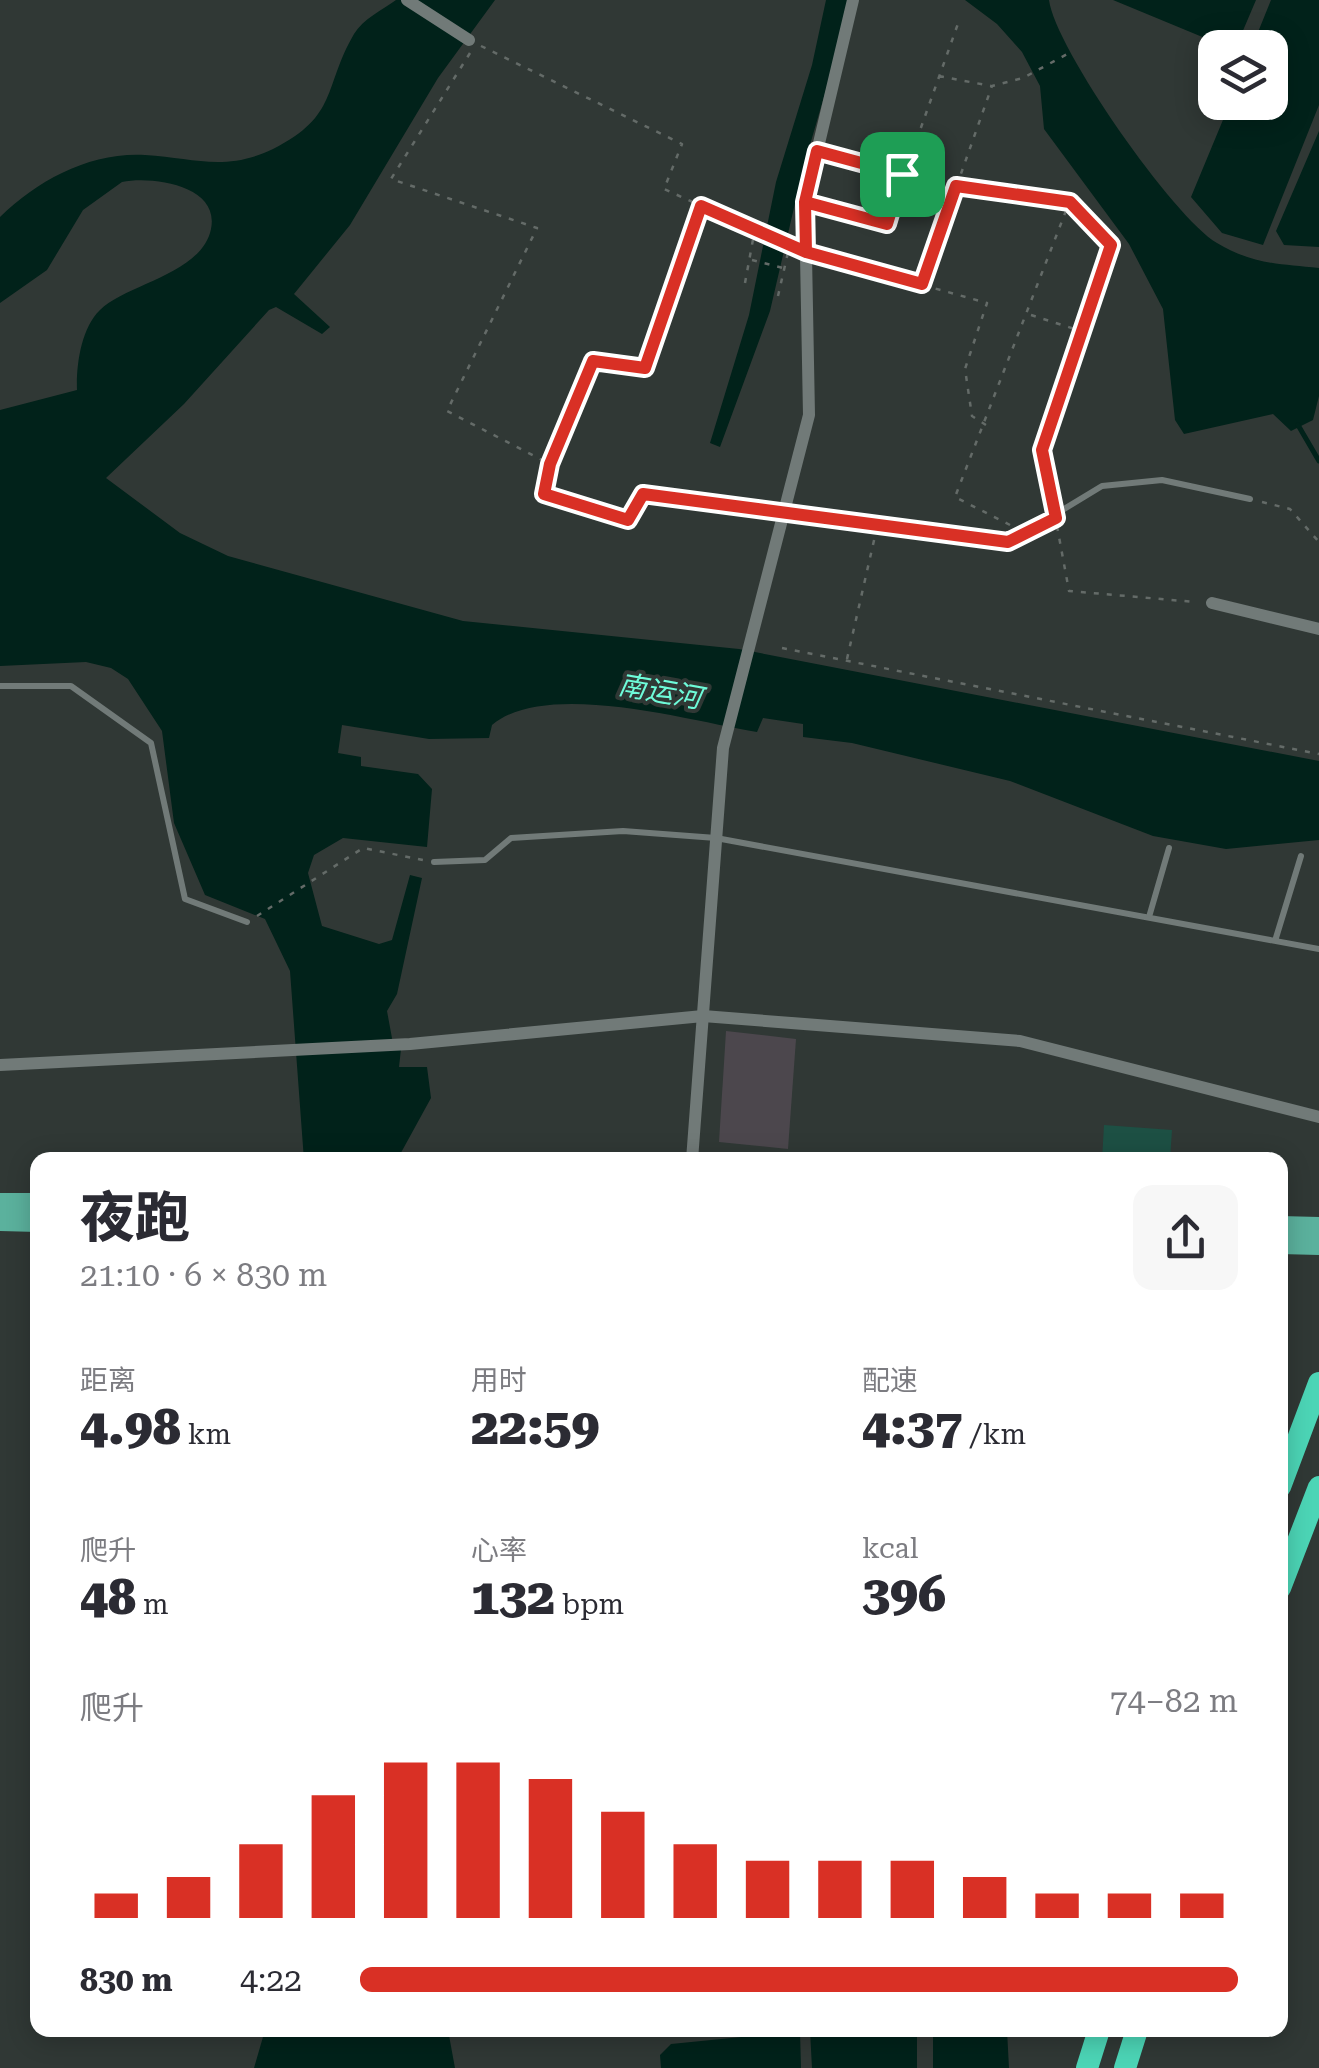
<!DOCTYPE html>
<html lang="zh">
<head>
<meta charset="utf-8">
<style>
  :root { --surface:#fff; --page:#f7f7f7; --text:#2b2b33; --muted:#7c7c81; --accent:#d93025 }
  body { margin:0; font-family:"Roboto Serif","Noto Sans SC",serif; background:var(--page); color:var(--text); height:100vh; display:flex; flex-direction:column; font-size:38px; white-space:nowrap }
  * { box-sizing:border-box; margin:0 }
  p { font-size:32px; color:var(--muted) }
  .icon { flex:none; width:55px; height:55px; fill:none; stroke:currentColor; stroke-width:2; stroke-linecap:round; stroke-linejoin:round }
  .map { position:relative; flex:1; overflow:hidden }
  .side { position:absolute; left:30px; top:1152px; width:1258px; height:885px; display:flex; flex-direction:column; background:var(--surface); border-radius:20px; box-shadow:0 5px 25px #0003 }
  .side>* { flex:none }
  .tools { position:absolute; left:1198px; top:30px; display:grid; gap:20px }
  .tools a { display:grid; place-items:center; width:90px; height:90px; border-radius:20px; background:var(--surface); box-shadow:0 5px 25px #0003; font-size:50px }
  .pin { position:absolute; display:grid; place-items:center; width:85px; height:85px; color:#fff; margin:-42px; border-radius:20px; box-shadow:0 5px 15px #0006 }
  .round { display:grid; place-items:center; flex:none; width:105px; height:105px; border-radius:20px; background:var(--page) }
  .headline { display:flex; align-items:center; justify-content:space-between; height:170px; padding:0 50px }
  h1 { font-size:55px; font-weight:800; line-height:75px }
  .figures { display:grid; grid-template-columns:repeat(3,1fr); gap:15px; height:170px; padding:10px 50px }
  .figures div { display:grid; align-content:center }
  .figures b { font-size:50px; font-weight:800 }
  .figures small { font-size:28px; font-weight:400 }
  .figures p { font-size:28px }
  .chart { height:280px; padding:20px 50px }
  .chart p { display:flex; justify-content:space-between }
  .chart svg { width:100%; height:180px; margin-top:10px; stroke:var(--accent); stroke-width:6 }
  ul { padding:0 50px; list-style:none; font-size:32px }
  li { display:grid; grid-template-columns:160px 120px 1fr; align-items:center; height:75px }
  li i { height:25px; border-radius:12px; background:var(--accent) }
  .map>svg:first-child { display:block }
  .green { fill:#1d5044 }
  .water { fill:#01221a }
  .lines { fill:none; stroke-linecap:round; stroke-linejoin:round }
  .stream { stroke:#01221a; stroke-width:5 }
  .building { fill:#4c474d }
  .path { stroke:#646b68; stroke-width:2.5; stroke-dasharray:5 8; stroke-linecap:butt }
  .service { stroke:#717a78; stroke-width:6 }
  .minor { stroke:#717a78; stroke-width:12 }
  .primary { stroke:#5bb19d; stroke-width:20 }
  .motorway { stroke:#4cd5b6; stroke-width:22 }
  .route-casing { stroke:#fff; stroke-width:20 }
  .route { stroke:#d93025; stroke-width:12 }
  .labels { text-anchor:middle; stroke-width:8; stroke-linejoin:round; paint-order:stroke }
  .water-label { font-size:28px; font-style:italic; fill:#6efbd9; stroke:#303835 }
</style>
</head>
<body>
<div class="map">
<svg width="1319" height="2068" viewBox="0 0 1319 2068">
  <rect width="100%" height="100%" fill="#303835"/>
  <path class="green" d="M1104,1125l68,5 -2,30h-68z"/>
  <path class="water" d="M396,0h99l-57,78 -88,147 -56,69 36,33 -8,7 -46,-27 -7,3 -85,94 -78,74 74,55 48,23 235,65 276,28 580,112v79l-93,9 -73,-13 -143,-55 -158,-38 -49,-6v-13l-40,-6 -6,14c-66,-11 -211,-53 -265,-7l-3,13 -60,1 -87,-14 -4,28 23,4v9l57,8 14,15 -5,58 -84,-9 -29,17 -6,18 14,53 57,18 13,-4 18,-65 12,3 -25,116 -10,17 7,38h7l-2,18h28l4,31 -34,62h-93l-14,-189 -25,-52 -60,-24 -31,-72 -12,-92 -34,-52 -17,-11 -25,-6 -86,4v-256l77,-20c-1,-24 4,-62 23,-80 26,-26 102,-36 111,-81 9,-44 -59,-53 -89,-47l-39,28 -36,60 -47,33v-86c38,-37 90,-65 145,-62 49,3 80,17 128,-6 66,-33 50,-62 81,-115 9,-15 28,-24 42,-34z
    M826,0h26l-49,169 -33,142 -50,136 -10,-4 39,-128 27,-133 36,-117z
    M965,0h84c6,48 125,218 168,243 35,21 62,21 102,25v128l-6,24 -22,11 -18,-17 -89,20 -9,-14 -12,-111 -34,-65 -85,-115 -4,-43 -18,-34 -25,-28z
    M1113,0h143l-20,47 -7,1z
    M1271,0h48v105l-56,140 -41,-12 -31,-36 39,-94 40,-1v-54l-18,-1z
    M1319,131v116l-35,-2 -8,-14z
    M265,2030h183l7,38h-201z
    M810,2030h107v38h-105z
    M933,2030h74l2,38h-76z
    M800,2031l1,37h-140l-1,-13 11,-11z"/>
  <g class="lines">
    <path class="stream" d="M1298,425l21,36"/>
  </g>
  <path class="building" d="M726,1031l70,8 -8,110 -69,-7z"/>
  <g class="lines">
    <path class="path" d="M481,46l201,98 -18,45 128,58
      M470,53l-79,126 146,49 -90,183 103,53
      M939,76l52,10
      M831,155l70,19
      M957,185l113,17 41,43 -68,205 10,53
      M821,206l66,17 73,-205
      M823,257l164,46 -22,66 7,47 14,9
      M752,260l31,8
      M745,283l9,-49
      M922,284l70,-198 31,-8 48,-26
      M778,296l11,-48
      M1031,315l53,17
      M546,482l47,-121 52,7 55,-161
      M1262,502l28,7 29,33
      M1010,525l-55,-28 114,-294
      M1057,526l12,65 126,11
      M782,648l537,106
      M847,659l28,-123
      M257,916l106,-68 60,12"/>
    <path class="service" d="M543,494l85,27 15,-27 365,49 94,-57 60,-6 88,19
      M0,686h71l80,57 34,156 62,23
      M434,862l51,-2 26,-22 112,-7 93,7 603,111
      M1149,917l20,-69
      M1275,941l26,-85"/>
    <path class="minor" d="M407,0l62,40
      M1212,603l107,26
      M0,1065l410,-21 293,-28 317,25 299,76
      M692,1160l31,-412 86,-333 -4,-213 48,-202"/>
    <path class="primary" d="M0,1203h38
      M0,1221l38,1
      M1280,1226l39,1
      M1280,1244l39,1"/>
    <path class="motorway" d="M1280,1487l39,-104
      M1280,1588l39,-101
      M1087,2068l12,-38
      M1125,2068l12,-38"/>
  </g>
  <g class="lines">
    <g class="route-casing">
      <path id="route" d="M902,174l-15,50 -82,-22 1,50 -105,-46 -56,162 -52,-7 -43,103 -6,30 84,26 15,-26 365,48 48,-24 -14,-68 69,-205 -41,-43 -114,-16 -34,98 -116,-32 -1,-50 12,-51 85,23"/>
    </g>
    <use href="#route" class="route"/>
  </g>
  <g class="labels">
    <g class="water-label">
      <text transform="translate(660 691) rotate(10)" y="10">南运河</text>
    </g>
  </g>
</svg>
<div class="tools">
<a><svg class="icon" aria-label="layers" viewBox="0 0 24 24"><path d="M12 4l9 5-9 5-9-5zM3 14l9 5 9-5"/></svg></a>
</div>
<div class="pin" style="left:902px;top:174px;background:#1e9e55"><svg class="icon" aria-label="arrive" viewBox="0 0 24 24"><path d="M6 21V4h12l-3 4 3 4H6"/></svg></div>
<section class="side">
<div class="headline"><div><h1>夜跑</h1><p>21:10 · 6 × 830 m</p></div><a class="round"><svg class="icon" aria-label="share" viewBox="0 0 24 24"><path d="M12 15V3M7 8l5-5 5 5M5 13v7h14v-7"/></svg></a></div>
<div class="figures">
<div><p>距离</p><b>4.98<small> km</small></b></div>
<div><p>用时</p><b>22:59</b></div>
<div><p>配速</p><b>4:37<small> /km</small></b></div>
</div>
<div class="figures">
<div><p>爬升</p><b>48<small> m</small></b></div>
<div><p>心率</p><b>132<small> bpm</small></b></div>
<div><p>kcal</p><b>396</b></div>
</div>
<div class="chart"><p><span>爬升</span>74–82 m</p>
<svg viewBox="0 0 160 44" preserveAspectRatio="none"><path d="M5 44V38M15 44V34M25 44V26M35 44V14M45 44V6M55 44V6M65 44V10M75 44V18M85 44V26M95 44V30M105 44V30M115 44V30M125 44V34M135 44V38M145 44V38M155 44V38"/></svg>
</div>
<ul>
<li><b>830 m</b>4:22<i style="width:100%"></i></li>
</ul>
</section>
</div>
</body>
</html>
